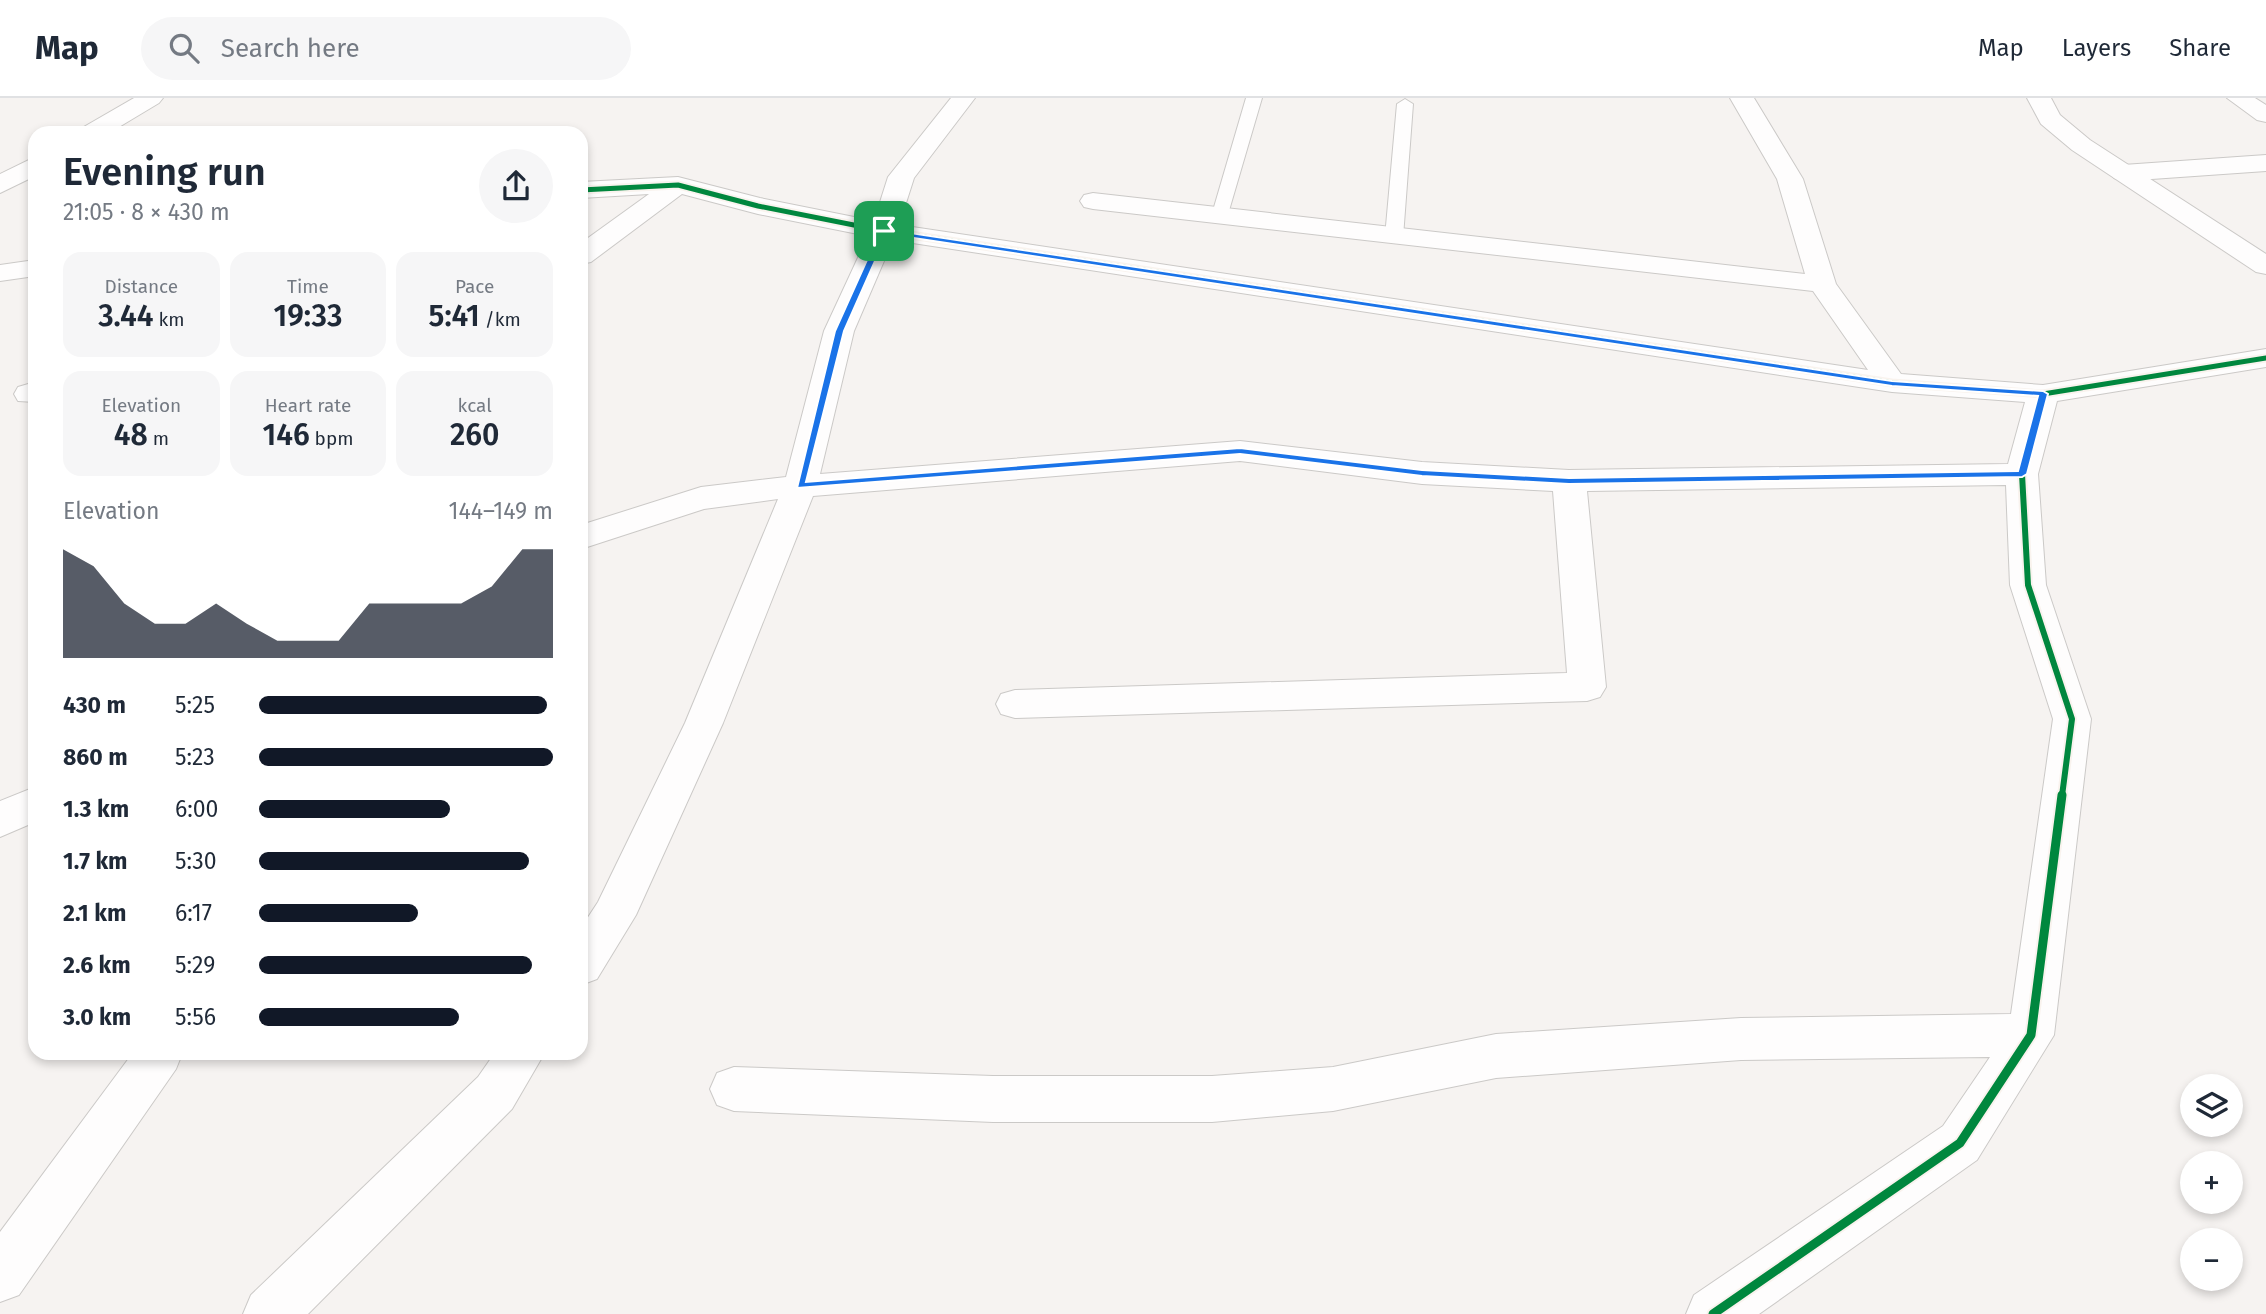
<!DOCTYPE html>
<html lang="en">
<head>
<meta charset="utf-8">
<style>
  :root { --surface:#fff; --page:#f6f6f7; --text:#1f2937; --muted:#747a83; --line:#e0e1e3; --accent:#111827 }
  body { margin:0; font-family:"Fira Sans",sans-serif; background:var(--page); color:var(--text); height:100vh; display:flex; flex-direction:column; font-size:26px; white-space:nowrap }
  * { box-sizing:border-box; margin:0 }
  p { font-size:23px; color:var(--muted) }
  .icon { flex:none; width:38px; height:38px; fill:none; stroke:currentColor; stroke-width:2; stroke-linecap:round; stroke-linejoin:round }
  .map { position:relative; flex:1; overflow:hidden }
  .side { position:absolute; left:28px; top:28px; width:560px; height:934px; display:flex; flex-direction:column; background:var(--surface); border-radius:21px; box-shadow:0 4px 10px #0003 }
  .side>* { flex:none }
  .fabs { position:absolute; left:2180px; top:976px; display:grid; gap:14px }
  .fabs a { display:grid; place-items:center; width:63px; height:63px; border-radius:50%; background:var(--surface); box-shadow:0 4px 10px #0003; font-size:35px }
  .pin { position:absolute; display:grid; place-items:center; width:60px; height:60px; color:#fff; margin:-30px; border-radius:14px; box-shadow:0 4px 10px #0006 }
  .round { display:grid; place-items:center; flex:none; width:74px; height:74px; border-radius:37px; background:var(--page) }
  .headline { display:flex; align-items:center; justify-content:space-between; height:119px; padding:0 35px }
  h1 { font-size:38px; font-weight:600; line-height:52px }
  .metrics { display:grid; grid-template-columns:repeat(3,1fr); gap:10px; height:119px; padding:7px 35px }
  .metrics div { display:grid; align-content:center; border-radius:18px; background:var(--page); text-align:center }
  .metrics b { font-size:30px; font-weight:600 }
  .metrics small { font-size:19px; font-weight:400 }
  .metrics p { font-size:19px }
  .chart { height:196px; padding:14px 35px }
  .chart p { display:flex; justify-content:space-between }
  .chart svg { width:100%; height:126px; margin-top:7px; fill:var(--accent); opacity:.7 }
  ul { padding:0 35px; list-style:none; font-size:23px }
  li { display:grid; grid-template-columns:112px 84px 1fr; align-items:center; height:52px }
  li i { height:18px; border-radius:9px; background:var(--accent) }
  header { display:flex; align-items:center; gap:42px; box-sizing:border-box; height:98px; padding:0 35px; background:var(--surface); border-bottom:2px solid var(--line) }
  header strong { font-size:33px }
  nav { display:flex; gap:38px; margin-inline-start:auto; font-size:24px }
  .search { width:490px; height:63px; background:var(--page); display:flex; align-items:center; gap:18px; box-sizing:border-box; padding:0 24px; border-radius:38px; color:var(--muted); font-size:26px }
  .map>svg:first-child { display:block }
  .lines { fill:none; stroke-linecap:round; stroke-linejoin:round }
  .service-casing { stroke:#cbc9c7; stroke-width:2 }
  .minor-casing { stroke:#cbc9c7; stroke-width:2 }
  .secondary-casing { stroke:#cbc9c7; stroke-width:2 }
  .service { fill:#fefdfd; fill-rule:evenodd }
  .minor { fill:#fefdfd; fill-rule:evenodd }
  .secondary { fill:#fefdfd; fill-rule:evenodd }
  .cycleway-far2-casing { stroke:#f9f3ee; stroke-width:9 }
  .cycleway-far1-casing { stroke:#f9f3ee; stroke-width:10 }
  .cycleway-casing { stroke:#f9f3ee; stroke-width:13 }
  .cycleway-far2 { stroke:#00873e; stroke-width:5 }
  .cycleway-far1 { stroke:#00873e; stroke-width:6 }
  .cycleway { stroke:#00873e; stroke-width:9 }
  .route { fill:#1a73e8; stroke:#fff; stroke-width:2; fill-rule:evenodd }
</style>
</head>
<body>
<header>
<strong>Map</strong>
<div class="search"><svg class="icon" aria-label="search" viewBox="0 0 24 24"><circle cx="10" cy="10" r="6"/><path d="M15 15l6 6"/></svg>Search here</div>
<nav><a>Map</a><a>Layers</a><a>Share</a></nav>
</header>
<div class="map">
<svg width="2266" height="1216" viewBox="0 0 2266 1216">
  <rect width="100%" height="100%" fill="#f6f3f1"/>
  <g class="lines">
    <g class="service-casing">
      <path id="service" d="M1246,0h16l-34,116 -8,5 -8,-5z
        M1405,1l8,5 -10,133 -9,5 -9,-5 12,-133z"/>
    </g>
    <g class="minor-casing">
      <path id="minor" d="M134,0h29l-4,5 -50,30h-30l3,-5z
        M951,0h24l-61,80 -15,47 969,145 -55,-79 -720,-82 -9,-2 -4,-6 4,-6 9,-2 712,81 -28,-95 -47,-81h24l49,81 33,105 65,90 142,11 223,-36v18l-209,34 -19,73 8,111 45,134 -37,316 -77,125 -218,154h-73l8,-19 249,-169 47,-69 -249,3 -245,18 -163,33 -121,11h-219l-259,-11 -17,-6 -7,-16 7,-16 17,-6 259,9h219l121,-9 163,-33 245,-16 270,-4 42,-295 -43,-134 -4,-100 -419,6 19,196 -6,10 -13,4 -572,17 -14,-4 -5,-10 5,-10 14,-4 552,-17 -14,-182 -131,-7 -182,-23 -427,35 -90,227 -87,192 -39,64 -16,6v-57l17,-26 87,-179 93,-224 -74,10 -123,40v-24l120,-38 85,-10 38,-146 44,-95 -110,-22 -76,-20 -91,68 -10,2v-21l68,-49 -68,4v-16l97,-5 82,21 114,23 14,-44zM893,142l999,152 133,10 -17,62 -439,6 -147,-8 -182,-21 -420,33 34,-143z
        M2227,0h28l11,7v17l-9,-2z
        M2266,57v16l-143,10 -9,-3 -4,-5 4,-5 9,-3z
        M35,59v19l-35,17v-19z
        M35,162v16l-35,5v-16z
        M35,284v20l-17,-1 -4,-7 4,-7z
        M35,689v35l-35,15v-36z
        M132,956h50l-6,15 -157,226 -19,7v-70z
        M494,956h50l-32,55 -204,205h-65l8,-19 227,-218z"/>
    </g>
    <g class="secondary-casing">
      <path id="secondary" d="M2027,0h24l9,17 30,25 176,114v20l-10,-2 -184,-122 -31,-26z"/>
    </g>
    <use href="#service" class="service"/>
    <use href="#minor" class="minor"/>
    <use href="#secondary" class="secondary"/>
    <g class="cycleway-far2-casing">
      <path id="cycleway-far2" d="M581,92l97,-5 80,21 126,25 1008,152 151,11
        M2041,303l2,-7 223,-36"/>
    </g>
    <g class="cycleway-far1-casing">
      <path id="cycleway-far1" d="M2042,301l-20,75 6,111 44,134 -10,77"/>
    </g>
    <g class="cycleway-casing">
      <path id="cycleway" d="M1713,1216l247,-171 71,-108 31,-240"/>
    </g>
    <use href="#cycleway-far2" class="cycleway-far2"/>
    <use href="#cycleway-far1" class="cycleway-far1"/>
    <use href="#cycleway" class="cycleway"/>
  </g>
  <path class="route" d="M884,131l1008,152 151,10 5,3 -21,80 -5,3 -453,7 -147,-8 -182,-22 -443,34 38,-157 45,-100zM887,136l1005,152 146,10 -20,75 -449,7 -147,-8 -182,-22 -434,34 38,-151z"/>
</svg>
<div class="fabs">
<a><svg class="icon" aria-label="layers" viewBox="0 0 24 24"><path d="M12 4l9 5-9 5-9-5zM3 14l9 5 9-5"/></svg></a>
<a>+</a>
<a>−</a>
</div>
<div class="pin" style="left:884px;top:133px;background:#1e9e55"><svg class="icon" aria-label="arrive" viewBox="0 0 24 24"><path d="M6 21V4h12l-3 4 3 4H6"/></svg></div>
<section class="side">
<div class="headline"><div><h1>Evening run</h1><p>21:05 · 8 × 430 m</p></div><a class="round"><svg class="icon" aria-label="share" viewBox="0 0 24 24"><path d="M12 15V3M7 8l5-5 5 5M5 13v7h14v-7"/></svg></a></div>
<div class="metrics">
<div><p>Distance</p><b>3.44<small> km</small></b></div>
<div><p>Time</p><b>19:33</b></div>
<div><p>Pace</p><b>5:41<small> /km</small></b></div>
</div>
<div class="metrics">
<div><p>Elevation</p><b>48<small> m</small></b></div>
<div><p>Heart rate</p><b>146<small> bpm</small></b></div>
<div><p>kcal</p><b>260</b></div>
</div>
<div class="chart"><p><span>Elevation</span>144–149 m</p>
<svg viewBox="0 0 160 44" preserveAspectRatio="none"><path d="M0 44V6L10 12L20 25L30 32L40 32L50 25L60 32L70 38L80 38L90 38L100 25L110 25L120 25L130 25L140 19L150 6L160 6V44z"/></svg>
</div>
<ul>
<li><b>430 m</b>5:25<i style="width:98%"></i></li>
<li><b>860 m</b>5:23<i style="width:100%"></i></li>
<li><b>1.3 km</b>6:00<i style="width:65%"></i></li>
<li><b>1.7 km</b>5:30<i style="width:92%"></i></li>
<li><b>2.1 km</b>6:17<i style="width:54%"></i></li>
<li><b>2.6 km</b>5:29<i style="width:93%"></i></li>
<li><b>3.0 km</b>5:56<i style="width:68%"></i></li>
</ul>
</section>
</div>
</body>
</html>
